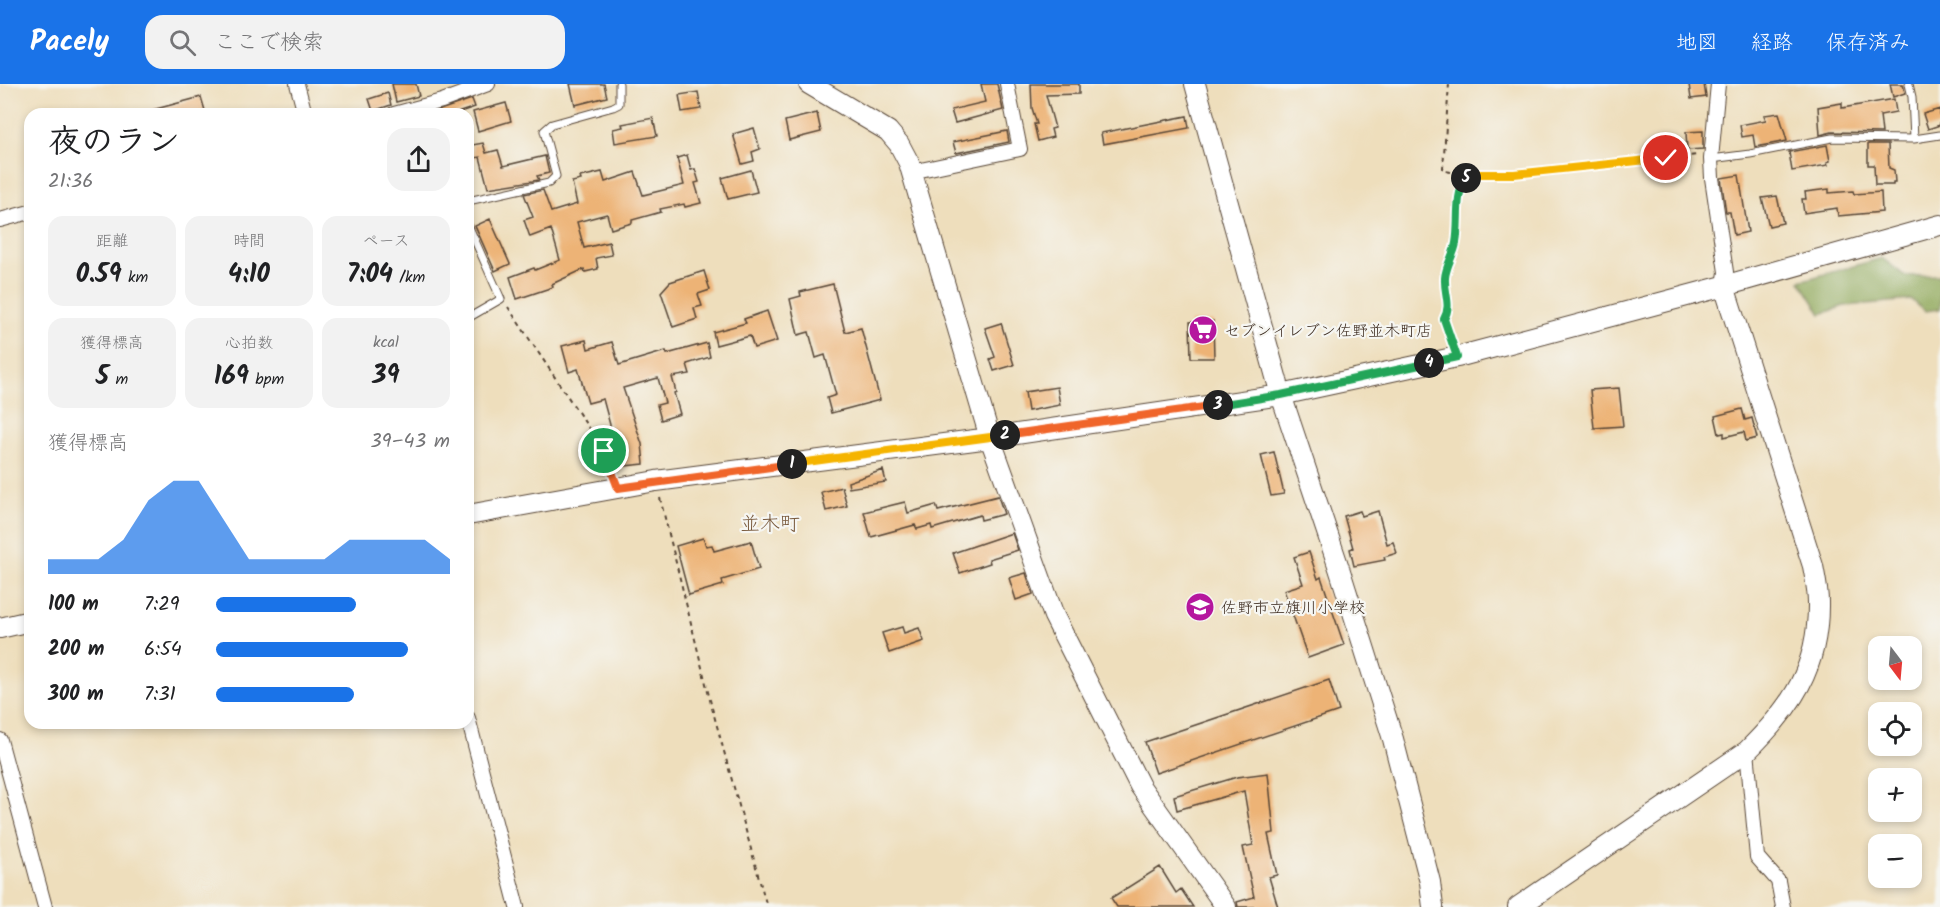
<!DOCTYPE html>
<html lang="ja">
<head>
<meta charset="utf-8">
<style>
  :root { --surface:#fff; --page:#f2f2f2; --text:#202124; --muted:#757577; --accent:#1a73e8 }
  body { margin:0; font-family:Kalam,"Klee One",sans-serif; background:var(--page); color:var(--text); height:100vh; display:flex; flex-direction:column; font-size:22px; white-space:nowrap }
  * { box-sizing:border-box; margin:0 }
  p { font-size:20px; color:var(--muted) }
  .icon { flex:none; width:33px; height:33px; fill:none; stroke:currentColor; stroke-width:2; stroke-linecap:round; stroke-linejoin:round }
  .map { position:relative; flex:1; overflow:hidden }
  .sheet { position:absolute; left:24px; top:24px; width:450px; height:621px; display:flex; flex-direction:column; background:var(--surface); border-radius:18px; box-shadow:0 3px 9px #0003 }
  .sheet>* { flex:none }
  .needle { width:39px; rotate:164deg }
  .buttons { position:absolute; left:1868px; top:552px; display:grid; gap:12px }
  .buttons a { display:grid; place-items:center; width:54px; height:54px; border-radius:12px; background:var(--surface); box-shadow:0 3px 9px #0003; font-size:30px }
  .pin { position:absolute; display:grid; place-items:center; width:51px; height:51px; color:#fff; margin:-26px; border:3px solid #fff; border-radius:50%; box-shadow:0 2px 6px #0007 }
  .km { position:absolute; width:30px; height:30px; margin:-15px; border-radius:50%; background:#222; color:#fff; font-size:16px; line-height:30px; text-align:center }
  .round { display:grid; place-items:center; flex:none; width:63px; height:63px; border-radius:18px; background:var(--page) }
  .headline { display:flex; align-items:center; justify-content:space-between; height:102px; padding:0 24px }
  h1 { font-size:33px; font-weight:700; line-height:45px }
  .stats { display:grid; grid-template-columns:repeat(3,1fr); gap:9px; height:102px; padding:6px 24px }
  .stats div { display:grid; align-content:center; border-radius:15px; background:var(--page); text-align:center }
  .stats b { font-size:26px; font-weight:700 }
  .stats small { font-size:16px; font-weight:400 }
  .stats p { font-size:16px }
  .chart { height:168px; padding:12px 24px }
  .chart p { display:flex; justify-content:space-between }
  .chart svg { width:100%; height:108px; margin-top:6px; fill:var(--accent); opacity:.7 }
  ul { padding:0 24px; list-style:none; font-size:20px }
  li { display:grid; grid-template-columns:96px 72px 1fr; align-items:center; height:45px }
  li i { height:15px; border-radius:8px; background:var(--accent) }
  header { display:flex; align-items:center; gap:36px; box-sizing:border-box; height:84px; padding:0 30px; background:var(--accent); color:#fff }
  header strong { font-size:28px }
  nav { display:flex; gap:33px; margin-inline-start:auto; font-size:21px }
  .search { width:420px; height:54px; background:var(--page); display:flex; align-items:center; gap:15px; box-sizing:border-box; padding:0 21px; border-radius:18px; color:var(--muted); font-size:22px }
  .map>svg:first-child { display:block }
  .forest { fill:#90a85a; stroke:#66693c; stroke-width:1.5 }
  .building { fill:#edb376 }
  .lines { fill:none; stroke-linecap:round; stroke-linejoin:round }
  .lane-casing { stroke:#564536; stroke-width:9 }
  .street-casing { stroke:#564536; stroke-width:16 }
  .secondary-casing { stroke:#564536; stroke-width:22 }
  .path { stroke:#564536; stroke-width:2; stroke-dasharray:4.5 4.5; stroke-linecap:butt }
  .lane { stroke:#fff; stroke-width:7 }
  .street { stroke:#fff; stroke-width:14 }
  .secondary { stroke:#fff; stroke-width:20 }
  .split-1-casing { stroke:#fff; stroke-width:12 }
  .split-2-casing { stroke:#fff; stroke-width:12 }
  .split-3-casing { stroke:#fff; stroke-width:12 }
  .split-4-casing { stroke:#fff; stroke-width:12 }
  .split-5-casing { stroke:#fff; stroke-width:12 }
  .split-6-casing { stroke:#fff; stroke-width:12 }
  .split-1 { stroke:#f0652b; stroke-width:8 }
  .split-2 { stroke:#f5b400; stroke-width:8 }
  .split-3 { stroke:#f0652b; stroke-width:8 }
  .split-4 { stroke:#22a559; stroke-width:8 }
  .split-5 { stroke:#22a559; stroke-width:8 }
  .split-6 { stroke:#f5b400; stroke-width:8 }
  .labels { text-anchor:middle; stroke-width:4.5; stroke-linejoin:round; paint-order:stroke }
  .poi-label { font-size:16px; fill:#3b2a1e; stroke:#f6f6f2; text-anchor:start }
  .quarter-label { font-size:20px; fill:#795a3d; stroke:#f6f6f2 }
</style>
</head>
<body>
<header>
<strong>Pacely</strong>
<div class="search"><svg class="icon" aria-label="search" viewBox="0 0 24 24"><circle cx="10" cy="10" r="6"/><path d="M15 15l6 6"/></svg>ここで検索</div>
<nav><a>地図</a><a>経路</a><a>保存済み</a></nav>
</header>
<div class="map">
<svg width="1940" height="823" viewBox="0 0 1940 823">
  <rect width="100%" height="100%" fill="#f6f6f2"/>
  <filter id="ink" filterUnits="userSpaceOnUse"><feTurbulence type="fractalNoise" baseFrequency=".0167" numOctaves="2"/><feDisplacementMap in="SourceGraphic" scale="12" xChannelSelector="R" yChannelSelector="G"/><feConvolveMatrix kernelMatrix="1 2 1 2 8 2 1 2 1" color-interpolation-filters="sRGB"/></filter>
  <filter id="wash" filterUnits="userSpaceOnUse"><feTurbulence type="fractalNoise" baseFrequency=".008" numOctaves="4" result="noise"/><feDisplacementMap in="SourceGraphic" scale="24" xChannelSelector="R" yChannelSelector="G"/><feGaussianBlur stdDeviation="1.35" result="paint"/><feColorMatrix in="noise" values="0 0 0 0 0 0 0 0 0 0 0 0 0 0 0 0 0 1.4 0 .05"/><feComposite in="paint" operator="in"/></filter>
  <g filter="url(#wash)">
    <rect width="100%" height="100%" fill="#eedebc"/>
    <path class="forest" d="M1882,174l23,18 35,-1v34l-15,2 -14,-11 -67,6 -23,8 -21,-33z"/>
    <g id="blocks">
      <path class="building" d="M392,0h24l3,12 -23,6z
        M570,0h34l3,13 -32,8z
        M981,0h16l6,26 -48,13 -4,-13 34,-8z
        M1031,0h48v10l-33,1 9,33 -4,1 2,8 -15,4 -4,-17h3l-5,-16z
        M1689,0h15l2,13 -15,2z
        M1890,0h13l2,9 -12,4z
        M698,8l3,17 -19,3 -3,-17z
        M388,9l3,12 -18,6 -4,-12z
        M201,13l5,17h-53l-1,-4z
        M472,15l3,8 -21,7h-26z
        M1894,15l2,13 -16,3 2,18 -50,-1 -12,3 -2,-28 24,-4v5z
        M506,19l5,18 -33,10 -5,-19z
        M1940,25v16l-12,4 -5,-15z
        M817,29l4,19 -32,8 -4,-19z
        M1779,29l8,28 -32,6 -2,-12 -11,2 -2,-12 26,-5 -2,-5z
        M1187,32l2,12 -86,16 -2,-11z
        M653,34l4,18 -42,7 -2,-14 10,-2 -1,-3z
        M754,44l6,21 -8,3 2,9 -12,3 -9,-30z
        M1007,47l2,11 -53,11 -3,-11z
        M1703,47v18l-16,1 -1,-18z
        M483,59l3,10 12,-3 5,16 42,-10 4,17 -12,3 2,4 -51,8 -8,-31 -6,1 -2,-13z
        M1868,60h20l1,24 5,2 1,12h-2v3h-18l-1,-20h-6z
        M1827,61l3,16 -3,1 1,3 -36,6 -3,-19z
        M687,71l4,15 4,-1 4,13 -4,1 6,20 -16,4 -1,-3 -24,5 1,3 -29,8v3l-21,6 -4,-15 -30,8 7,26 25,-6 3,13 -16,3 2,11 -13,3 -1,-3 -32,15 1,3 -36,12 -7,-22 24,-9 1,2 25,-10 -9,-31 -21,8 -6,-17 9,-3 -9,-23 19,-4 8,22 26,-8 -5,-22 9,-2 -1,-3 22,-5 3,10 30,-10 8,23 41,-10 -7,-27z
        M751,86l6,22 -29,7 -6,-21z
        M1739,91l9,57 -14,3 -4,-23h-4l-5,-34z
        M1829,105v4l24,-2 1,3 27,-2 1,20 -44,4 -1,-8 -33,5 -2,-14h4l-1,-7z
        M1777,112l6,27 -14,3 -7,-28z
        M490,135l20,45 -15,7 -20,-45z
        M704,187l6,19 -12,4 4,12 -8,2 3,11 -24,8 -12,-35 9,-10z
        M833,200l12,48 16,-4 19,72 -49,13 -4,-15 9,-3 -11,-40 -9,3 -7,-26 -11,3 -8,-36 11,-3 -1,-4z
        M767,227l10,30 -23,7 -4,-12 -34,9 -3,-13 33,-9 -2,-4z
        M1213,237l1,37h-23l-1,-36z
        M1001,239l13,42 -20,6 -4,-12 5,-2 -10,-29z
        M586,256l2,9 24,-7 7,23 47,-14 1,3 40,-11 3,14 -23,7 3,10 -18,3 4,15 -2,1 6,21 -19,6 -4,-15 8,-2 -7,-25 -35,10 19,56 2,20 -29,3 -2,-20h3l-13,-48 -15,4 -10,-34 -9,3 -7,-26z
        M1057,303l3,18 -32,6 -3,-19z
        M1619,304l4,38 -29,2 -4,-38z
        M1742,325l3,11 7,-2 5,20 -11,3 -2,-9 -20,5v-4l-5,1 -4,-18z
        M1274,368l10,42 -13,2 -10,-41z
        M883,386l3,12 -37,6 -1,-6z
        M842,403l5,19 -21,5 -5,-19z
        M998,412l6,18 -23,6 -1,-5 -48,14 -1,-4 -14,4 -2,-4 -44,12 -7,-25 41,-10 3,11 28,-8 2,6z
        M1360,427l2,5 16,-5 9,33 6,-2 4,11 -13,4 1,3 -31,6 -4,-17 3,-1 -9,-32z
        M1012,449l6,17 -29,9 1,4 -30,10 -7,-20z
        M703,454l3,8 6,-1 2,6 37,-10 8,28 -37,11 1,5 -34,10 -13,-49z
        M1309,468l9,27 3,-2 23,68 -36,13 -24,-68 19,-6 -9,-27z
        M1026,489l7,21 -17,6 -7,-22z
        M902,543l2,6 15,-5 5,13 -35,12 -7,-20z
        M1329,596l10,31 -183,62 -11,-31z
        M1268,689l6,60 -6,1 9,41 -8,2 9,30h-40l-1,-5 17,-5 -11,-50 10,-2 -9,-54 -67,19 -3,-14 63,-19z
        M1160,783l16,26 5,-4 12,18h-76l-6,-9z"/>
    </g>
  </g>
  <g filter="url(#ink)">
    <use href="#blocks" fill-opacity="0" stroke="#564536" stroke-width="1.5"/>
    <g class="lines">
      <g class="lane-casing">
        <path id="lane" d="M1909,0l3,13 2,42
          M1711,75l39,-5 82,-16 82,1 26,-4
          M468,117l81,-18 7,-7 -12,-45 8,-7 61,-17 6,-3v-20
          M468,141l33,74 -33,19"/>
      </g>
      <g class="street-casing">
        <path id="street" d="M297,0l8,30
          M1718,0l-7,75 1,19 14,94 -2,14
          M394,30l48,-13 46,-17
          M911,88l109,-23 -13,-65
          M0,136l30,-8
          M468,634l49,189
          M0,656l45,167
          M1747,667l10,106 21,24 5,26"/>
      </g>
      <g class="secondary-casing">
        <path id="secondary" d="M809,0l79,47 11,13 10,19 81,275 64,178 86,170 86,121
          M1195,0l86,311 58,173 54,171 37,143 3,25
          M468,431l188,-34 334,-43 291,-43 176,-38 267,-71 216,-61
          M0,544l30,-7
          M1518,823l229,-156c45,-44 72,-83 71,-149 0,-12 -3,-25 -5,-36l-89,-280"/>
      </g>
      <path class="path" d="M1449,0l-6,84 1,3 23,3
        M508,223l96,144 8,20
        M1451,256l-7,-21 5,-8 -4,-29 1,-13 10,-24 5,-58 8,-13h45l183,-19
        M660,414l52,210 55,199"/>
      <use href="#lane" class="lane"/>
      <use href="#street" class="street"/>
      <use href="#secondary" class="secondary"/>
    </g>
  </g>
  <g class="lines" filter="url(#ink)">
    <g class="split-1-casing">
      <path id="split-1" d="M604,367l14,37 174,-24"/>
    </g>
    <g class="split-2-casing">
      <path id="split-2" d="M792,380l213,-29"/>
    </g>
    <g class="split-3-casing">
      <path id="split-3" d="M1005,351l213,-30"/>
    </g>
    <g class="split-4-casing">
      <path id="split-4" d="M1218,321l63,-10 148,-32"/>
    </g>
    <g class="split-5-casing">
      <path id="split-5" d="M1429,279l28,-6 -13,-38c8,-14 0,-25 1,-41 1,-13 9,-23 11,-35 4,-21 -2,-47 10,-65"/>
    </g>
    <g class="split-6-casing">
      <path id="split-6" d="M1466,94l3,-4h45l152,-16"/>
    </g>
    <use href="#split-1" class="split-1"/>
    <use href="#split-2" class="split-2"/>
    <use href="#split-3" class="split-3"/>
    <use href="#split-4" class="split-4"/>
    <use href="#split-5" class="split-5"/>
    <use href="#split-6" class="split-6"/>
  </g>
  <defs>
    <g id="supermarket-disc" transform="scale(1.5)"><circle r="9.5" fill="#b5179e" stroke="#f6f6f2"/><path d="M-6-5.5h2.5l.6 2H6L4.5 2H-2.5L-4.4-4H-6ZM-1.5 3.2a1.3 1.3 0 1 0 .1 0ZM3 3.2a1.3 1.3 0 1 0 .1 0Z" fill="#fff"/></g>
    <g id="school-disc" transform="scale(1.5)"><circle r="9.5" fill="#b5179e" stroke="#f6f6f2"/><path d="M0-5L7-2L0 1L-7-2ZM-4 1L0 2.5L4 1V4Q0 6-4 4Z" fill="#fff"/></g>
  </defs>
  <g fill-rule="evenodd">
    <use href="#supermarket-disc" x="1203" y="246"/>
    <use href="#school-disc" x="1200" y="523"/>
  </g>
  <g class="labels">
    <g class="poi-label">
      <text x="1224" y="252">セブンイレブン佐野並木町店</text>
      <text x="1221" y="529">佐野市立旗川小学校</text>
    </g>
    <g class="quarter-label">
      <text x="770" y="446">並木町</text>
    </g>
  </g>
</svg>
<div class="buttons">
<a><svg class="needle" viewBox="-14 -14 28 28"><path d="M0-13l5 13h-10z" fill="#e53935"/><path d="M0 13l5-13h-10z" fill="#757577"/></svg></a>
<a><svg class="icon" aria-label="locate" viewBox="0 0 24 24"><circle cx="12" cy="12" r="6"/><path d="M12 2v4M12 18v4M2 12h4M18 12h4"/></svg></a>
<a>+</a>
<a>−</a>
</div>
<div class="pin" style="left:604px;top:367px;background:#1e9e55"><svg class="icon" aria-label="arrive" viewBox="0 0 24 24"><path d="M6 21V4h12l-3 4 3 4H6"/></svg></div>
<div class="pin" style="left:1666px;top:74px;background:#d93025"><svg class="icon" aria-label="check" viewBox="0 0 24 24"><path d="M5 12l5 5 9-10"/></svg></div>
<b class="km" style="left:792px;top:380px">1</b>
<b class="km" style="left:1005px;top:351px">2</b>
<b class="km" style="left:1218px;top:321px">3</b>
<b class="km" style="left:1429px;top:279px">4</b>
<b class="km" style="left:1466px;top:94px">5</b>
<section class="sheet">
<div class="headline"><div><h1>夜のラン</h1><p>21:36</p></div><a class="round"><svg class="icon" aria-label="share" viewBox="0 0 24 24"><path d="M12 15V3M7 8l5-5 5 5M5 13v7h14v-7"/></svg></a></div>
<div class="stats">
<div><p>距離</p><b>0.59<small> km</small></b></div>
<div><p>時間</p><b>4:10</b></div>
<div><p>ペース</p><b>7:04<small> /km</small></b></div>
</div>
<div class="stats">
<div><p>獲得標高</p><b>5<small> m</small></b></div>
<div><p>心拍数</p><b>169<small> bpm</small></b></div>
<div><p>kcal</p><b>39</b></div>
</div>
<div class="chart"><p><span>獲得標高</span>39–43 m</p>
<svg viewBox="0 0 160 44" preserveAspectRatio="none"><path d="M0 44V38L10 38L20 38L30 30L40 14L50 6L60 6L70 22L80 38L90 38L100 38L110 38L120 30L130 30L140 30L150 30L160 38V44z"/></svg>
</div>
<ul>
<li><b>100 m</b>7:29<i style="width:60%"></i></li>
<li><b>200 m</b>6:54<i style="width:82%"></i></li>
<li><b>300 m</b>7:31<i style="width:59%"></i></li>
</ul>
</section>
</div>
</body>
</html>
